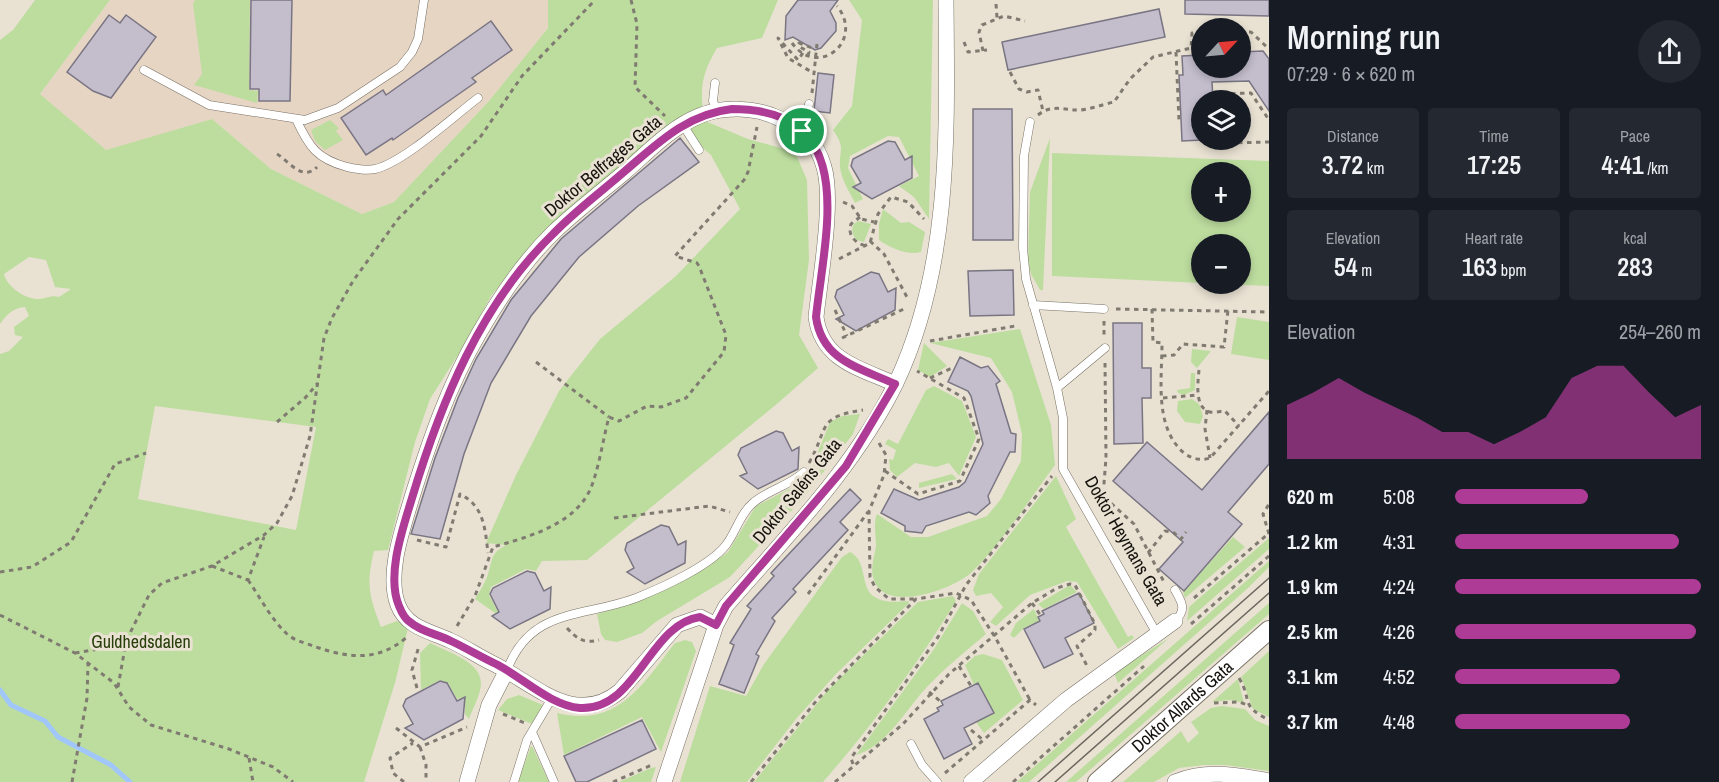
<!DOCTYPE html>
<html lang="en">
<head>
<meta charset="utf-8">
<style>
  :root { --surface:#171b24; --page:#242831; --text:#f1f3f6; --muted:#9ea1a6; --accent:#ae3b95 }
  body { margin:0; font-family:"Archivo Narrow",sans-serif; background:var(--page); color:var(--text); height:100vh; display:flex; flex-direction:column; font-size:22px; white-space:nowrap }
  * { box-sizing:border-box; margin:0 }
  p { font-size:20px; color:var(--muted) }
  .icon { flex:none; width:33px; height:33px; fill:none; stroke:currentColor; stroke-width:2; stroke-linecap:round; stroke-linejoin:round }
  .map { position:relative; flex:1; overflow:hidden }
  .drawer { display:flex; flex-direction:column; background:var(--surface); width:450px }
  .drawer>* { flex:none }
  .needle { width:39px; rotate:64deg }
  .fabs { position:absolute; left:1191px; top:18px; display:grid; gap:12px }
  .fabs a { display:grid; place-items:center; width:60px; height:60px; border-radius:50%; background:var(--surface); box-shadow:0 3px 9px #0003; font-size:30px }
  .pin { position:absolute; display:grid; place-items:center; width:51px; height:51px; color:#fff; margin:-26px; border:3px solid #fff; border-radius:50%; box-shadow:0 2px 6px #0007 }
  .round { display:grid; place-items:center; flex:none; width:63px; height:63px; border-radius:32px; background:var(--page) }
  .overview { display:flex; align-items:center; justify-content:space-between; height:102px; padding:0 18px }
  h1 { font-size:33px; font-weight:600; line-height:45px }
  .stats { display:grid; grid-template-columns:repeat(3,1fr); gap:9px; height:102px; padding:6px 18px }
  .stats div { display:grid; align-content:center; border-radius:6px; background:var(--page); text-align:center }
  .stats b { font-size:26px; font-weight:600 }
  .stats small { font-size:16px; font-weight:400 }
  .stats p { font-size:16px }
  .chart { height:168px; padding:12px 18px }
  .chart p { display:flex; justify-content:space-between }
  .chart svg { width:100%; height:108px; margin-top:6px; fill:var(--accent); opacity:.7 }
  ul { padding:0 18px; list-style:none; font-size:20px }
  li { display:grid; grid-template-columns:96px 72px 1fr; align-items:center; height:45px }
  li i { height:15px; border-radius:8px; background:var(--accent) }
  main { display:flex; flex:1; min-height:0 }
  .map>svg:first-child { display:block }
  .medical { fill:#e7d5c4 }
  .green { fill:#bddd9f; fill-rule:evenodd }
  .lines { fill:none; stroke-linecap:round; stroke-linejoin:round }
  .stream { stroke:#a1c6fa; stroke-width:5 }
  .building { fill:#c3bdcc; stroke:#7a7583; stroke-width:1.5 }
  .service-casing { stroke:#787164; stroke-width:9 }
  .minor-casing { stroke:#787164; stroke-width:16 }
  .tertiary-casing { stroke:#787164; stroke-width:20 }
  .path { stroke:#807b71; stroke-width:3; stroke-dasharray:4.5 4.5; stroke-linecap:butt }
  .service { stroke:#fff; stroke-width:8 }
  .minor { stroke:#fff; stroke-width:15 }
  .tertiary { stroke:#fff; stroke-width:18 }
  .tram { stroke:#6b675e; stroke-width:1.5 }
  .route-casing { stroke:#fff; stroke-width:12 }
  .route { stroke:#ae3b95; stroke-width:8 }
  .labels { text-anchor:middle; stroke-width:6; stroke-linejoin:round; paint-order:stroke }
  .street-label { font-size:18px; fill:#15120d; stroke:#e9e2d3 }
  .park-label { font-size:18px; fill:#273e09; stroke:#e9e2d3 }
</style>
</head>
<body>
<main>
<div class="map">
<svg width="1269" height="782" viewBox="0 0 1269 782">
  <rect width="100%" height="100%" fill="#e9e2d3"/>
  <path class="medical" d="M110,0h438v28l-59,73 -95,101 -32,12 -91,-45 -59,-50 -106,32 -66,-57z"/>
  <path class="green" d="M35,0h75l-70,94 66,56 106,-31 59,50 91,45 32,-12 95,-101 59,-73v-28h230l-16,38 -45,10c-16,27 -18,43 -12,73l43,18 47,13 12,28 2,80 -10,75 19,33 -40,35 -191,157 -45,1 -6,10 -10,-2 -35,18 -2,8 9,17 -3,1 -20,-14c4,-7 9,-14 12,-22 6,-16 2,-23 19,-32l-20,-2 30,-68 43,-84 41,-52 76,-63 64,-67 -29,-54 -29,-25 -146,114 -45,52 -26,48 -35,55 -15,43 -27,108 -14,1c-8,33 -5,45 7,76l16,-6 11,7 -13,55 -31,99h-364v-428l9,-3 14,-14 -8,-2 -1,-8 15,-11 -4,-9c-12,1 -18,7 -25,17v-284l13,-10zM29,257l17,3 9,27 16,2 -12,8c-8,-2 -11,1 -19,2 -14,1 -33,-12 -36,-25zM155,406l161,21 -20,103 -158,-31z
    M195,0h55l-1,90 9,1 -1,12 -63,-18 8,-11 -9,-70z
    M849,0h84l-4,219 -15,-22 -15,-11 20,-10 -20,-39 -11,-1 -38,20 -2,12 15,31 -8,4c-5,-10 -14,-24 -15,-36 -1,-19 6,-18 -7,-37l19,-24 10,-86z
    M330,120l9,8 -3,3 7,9 -18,10 -10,-9 -4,-11z
    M1050,138l-7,152h-3l-9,-16 -3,-13 2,-69z
    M1052,153l217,8v125l-48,-2h19v-40h-38l-1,39 -149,-7zM1202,172h38v40h-38z
    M883,209l18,14 8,-1 16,10 -4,20c-12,4 -31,-4 -42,-12v-16z
    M858,221l13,3 -7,18 -7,-2c-6,-6 -7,-15 1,-19z
    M1237,317l32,5v38l-38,-6z
    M1020,329l31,96 4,40c-26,35 -51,75 -82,106 -17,17 -79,40 -96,15 -9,-13 -3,-27 -1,-40 0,-11 -3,-22 1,-32l34,23h17l59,-21 14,-17 20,-38 1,-27 -10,-42 -21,-34 -61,-15z
    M924,343l23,23 -17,11 -12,-7z
    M1192,349l19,2 -14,17 -6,-6z
    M1191,373h4v17l-11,5 -6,-2 -1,-3 13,-2z
    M934,386l28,15 14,36 -17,39 -10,-13 -13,4 -21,-4 -18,14 -7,-7 -1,-11 4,1 3,-10 -11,-6 3,-5 10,5 28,-54z
    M1192,399l7,5 4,12 -3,8 -15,-2 -8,-11 1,-10z
    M860,414l-7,20 -49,63 -74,80 -73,44 -15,12 -25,9 -12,-2 -4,-6 -4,-20 40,-12 69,-34 22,-16 28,-46 35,-18 19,-16 20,-50 12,-6z
    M952,474l5,5 -38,9v-5z
    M1056,476l20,43 -10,8 62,110 4,-2 2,3 -16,11 -41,-67 -10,-1 -37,14 -34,31 -6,-4 13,-15 -12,-14 -15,3 -3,-6 6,-16z
    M1233,537l12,10 -60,51 -2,-6z
    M1269,538v11l-82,72 2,-14z
    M850,552c26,14 -3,56 58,49l1,2 -73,71 -40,45 -49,63h-67l30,-96 36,10 18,-32 78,-107z
    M1269,561v6l-21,21 -219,194h-12z
    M1070,585l7,7 -33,17 -6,-5z
    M953,596l3,5c-39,64 -84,125 -133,181h-69l74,-92 90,-88z
    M962,603l11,8 13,23c-20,17 -41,34 -59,53 -21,22 -40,59 -71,68l78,-106z
    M1269,603v11l-23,20 -170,148h-10z
    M1034,609l5,12 -15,7 -10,10 -4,-3 6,-12z
    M1169,638l-51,45 -4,-10z
    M685,640l7,2 4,9 -35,101 -19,-35 -78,38 -7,-42c61,15 85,-28 118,-70z
    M430,643c15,8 51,18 51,40 0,11 -8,25 -12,36l-4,-5v-8l-4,-8 -4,1 -9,-16 -8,-3 -19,10 -1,-37z
    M1269,651v66l-16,-8 -12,-32z
    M983,654l19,6 21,40 -39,33 -8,-11 17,-9 -15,-30 -4,2 -9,-20 10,-9z
    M1238,679l6,24 -14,-3 -18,2z
    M519,695l24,10 -11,19 -34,-14 9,-11z
    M1222,706l23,3 10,11 14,6v45l-44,-6h-21l-25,3 -25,14h-31l58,-51 7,12 11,-10 -8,-11 20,-14z
    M531,746l2,2 16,34h-31z
    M656,767l-5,15h-32l32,-14z"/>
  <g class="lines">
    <path class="stream" d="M0,690l11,15 34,16 13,16 53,28 19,17"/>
  </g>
  <path class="building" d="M251,0h41l-2,101h-31v-12h-9z
    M798,0h40l-8,11 6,12v8l-15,17 -6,2 -22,-13 -8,3 1,-24z
    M1185,0h84v16l-84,-2z
    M1159,9l6,28 -157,33 -6,-28z
    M109,15l11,8 6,-8 30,22 -45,61 -18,-7 -26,-19z
    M491,21l21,29 -40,28 4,4 -83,58 -1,-2 -26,17 -25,-37 42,-28 3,5z
    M1263,51l6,8v52l-20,-30 -37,1 1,18h-11v40l-20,1 -3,-66h4l-1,-19 20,-1v13h38v-16z
    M818,73l16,2 -4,38 -16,-2z
    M973,109h39l1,131h-40z
    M680,138l19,24 -61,44 -59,51 -48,59 -40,67 -27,71 -24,85 -29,-5 24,-76 23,-60 18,-39 35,-59 50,-61z
    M888,141l7,1 10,18 7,-4v22l-40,21 -19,-12 8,-4 -10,-17 2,-7z
    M1013,270l1,45 -44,1 -2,-45z
    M871,272l8,2 9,18 8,-4 -1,22 -39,21 -20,-12 8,-4 -9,-18 2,-7z
    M1113,323h29v45h9v30h-9l1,45 -29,1z
    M960,357l21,11 7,-2 12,15 -4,3 15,49 5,1 -1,18h-5l-22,44 2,7 -14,12 -7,-3 -43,14 -4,7 -17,-2v-5l-24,-13 13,-24 25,11 40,-13 6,-5 18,-38 -12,-48 -3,-5 -20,-9z
    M1269,412v52l-41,48 14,12 -58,67 -25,-22 24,-27 -70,-61 34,-39 55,48z
    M776,431l7,2 9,18 7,-4 -1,22 -40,20 -18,-13 7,-3 -9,-18 3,-7z
    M850,489l11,11 -21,22 8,8 -55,59 3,3 -24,26 3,3 -19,33 3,2 -15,37 -25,-9 15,-39 -4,-2 21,-34 -4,-3 27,-30 -3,-3z
    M661,525l8,2 9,18 8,-4 -1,22 -40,21 -18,-12 7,-4 -9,-18 2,-7z
    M527,571l8,2 9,18 7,-4 -1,22 -40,20 -18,-13 7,-4 -9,-18 3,-6z
    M1079,593l15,30 -29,15 8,16 -29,14 -20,-39 16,-8 -2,-4 6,-3 -2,-3z
    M440,681l7,2 10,18 8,-4 -2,22 -39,21 -19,-12 8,-4 -10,-18 3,-7z
    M978,683l16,30 -30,15 8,16 -28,15 -20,-40 15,-8 -2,-3 6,-3 -2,-4z
    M642,720l14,29 -69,33h-11l-12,-26z"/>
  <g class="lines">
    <g class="service-casing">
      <path id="service" d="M144,70l65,35 96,15 33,-12 62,-41 12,-15 6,-13 6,-39
        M715,83l-2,18 4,10
        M296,119c13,28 21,40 51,48 9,2 19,4 28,2 28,-6 79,-53 103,-71
        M1030,122l-6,34 -1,92 3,31 31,109 6,30v51l94,165
        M683,125l16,25
        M803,131l6,-27
        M1033,305l71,4
        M1057,388l48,-40
        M1175,621c12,-11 7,-19 0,-31
        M507,670c24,-63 76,-52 129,-72 25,-10 74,-32 90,-53 10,-13 14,-31 27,-42 15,-13 36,-17 51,-31
        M532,732l22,50
        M911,744l11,21 15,17
        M514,782l13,-42 25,-42"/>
    </g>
    <g class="minor-casing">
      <path id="minor" d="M716,625l-16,-8 -23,8 -57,66c-46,38 -87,-9 -130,-29 -14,-7 -27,-16 -41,-22 -19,-9 -42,-12 -51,-35 -12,-31 5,-77 14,-108 18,-57 36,-110 66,-162 20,-35 46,-74 76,-103 22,-21 47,-40 71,-60 23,-20 45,-44 74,-56 24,-10 56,-9 79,2 23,11 39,23 46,49 10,34 -4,112 -8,150 6,44 44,51 79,67
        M467,782l22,-77 18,-35
        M664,782l52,-157 10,-19c60,-69 129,-139 170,-223 56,-118 51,-255 50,-383
        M971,782l95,-82 109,-79
        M1175,782c31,-13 62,-7 94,-1"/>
    </g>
    <g class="tertiary-casing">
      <g id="tertiary">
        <path id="s1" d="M1097,782l172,-152"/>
      </g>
    </g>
    <path class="path" d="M631,0l6,24 -2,63 30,29
      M996,4l1,14
      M1240,32h11l18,17
      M964,42l4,10 19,-2
      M792,43c26,36 73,-2 45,-37
      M983,51l-4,-19 3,-7 22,-9 21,5
      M1176,52l3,69
      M803,53l-5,7 -20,-22 10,20 27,16
      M808,56l1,-4 -9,-5 -1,-4 16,6
      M1010,72l9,17 8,3 11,-2 5,21
      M812,93l5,-49
      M1219,100v-6l32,-1 18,27
      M1038,115c12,-10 25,-6 37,-5 12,1 28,-6 39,-8l16,-23 23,-22 38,-9 1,-15h10
      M1221,140l4,3 44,-1
      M277,154c12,7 25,28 40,13
      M843,202l9,4 9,13 13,3
      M860,217l-9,7c-4,11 4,19 15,22
      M870,241l14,13 24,45
      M839,259l31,-16 8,-29 13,-17 17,5 16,17
      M1116,309l153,3
      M1152,309l1,33 9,1c0,37 -8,84 22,110 8,6 17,8 26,5l59,-67
      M835,310l12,26
      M1104,321v15
      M842,338l64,-30
      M930,341l85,-15
      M1162,356l12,-1 9,-11 41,3 4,-37
      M536,362l73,55
      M1105,363l1,95 -3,38 31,28 31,60
      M1199,370c-1,12 -5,38 11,42 4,1 10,-1 15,-1l14,15
      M930,378l22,-10
      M1163,398l35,-3
      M1207,410l-2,19 5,29
      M277,422l29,-25 11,-13
      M879,443l7,12 -2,20 -15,36 1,66 5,10 14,12h27
      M809,463c20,-35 7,-46 54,-53
      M885,471l33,23 42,-13 19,-42 -15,-41 -47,-27
      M614,518l95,-12 21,6
      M1269,534l-6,-20 6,-10
      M417,540l29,7 14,-53c24,12 25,34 28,59
      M1148,553l17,-22 8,1 8,7 5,-7
      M212,566l36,14 16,-43
      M0,572l32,-5 39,-25 44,-78 31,-11
      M248,580c12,17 23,39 38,53 8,8 20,10 30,14 33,11 62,15 91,-10
      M808,594l60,-82
      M1194,598l75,-65
      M1032,603l9,13
      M0,615l75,38 39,30 15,24 22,18 78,24 44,18 20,15
      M1191,624l78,-68
      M457,626l18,-30 18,-49c35,-10 85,-23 99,-62 8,-22 11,-46 17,-68l10,4 28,-15 14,1 25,-9 38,-46 2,-17 -27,-69 -2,-3 -22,-7 69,-76 4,-8 9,-45
      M567,628c10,11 17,16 32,12
      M75,653l41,-7 10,-5 23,-46 13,-12 50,-17 52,-31 13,-12 15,-27 18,-60 14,-98 8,-20 21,-37 45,-62 83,-83 41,-60 73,-76
      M959,666l12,20
      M1239,678c14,23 0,27 30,42
      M118,687l8,-45
      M417,688l-5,-18 7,-24
      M929,692l11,9
      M1214,703l25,-1 9,3
      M503,714l22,9
      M396,728l24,19 47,-20
      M971,730l11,9
      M420,747l6,18v17
      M249,758l4,24
      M853,764l-2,-6 87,-121 28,-52 86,-109
      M945,773l85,-73 6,5
      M72,782l15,-84 1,-35
      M404,782l-11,-9 -3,-15 23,-15
      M613,782l41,-18
      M751,782l66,-82 99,-101 40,-6 15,7 24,37 35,63
      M835,782l68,-58 46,-50 83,-71 25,-15 13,-4 5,1 20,39v6l-18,16 10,20
      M1013,782l131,-116"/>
    <use href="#service" class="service"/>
    <use href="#minor" class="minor"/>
    <use href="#tertiary" class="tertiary"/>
    <path class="tram" d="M1038,782l231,-204
      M1055,782l214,-189"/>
  </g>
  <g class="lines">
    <g class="route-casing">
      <path id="route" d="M732,109c129,0 93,123 84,208 6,44 44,51 79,67l-49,82 -120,140 -10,19 -16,-8c-51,7 -63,94 -120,91 -29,-2 -58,-31 -84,-44 -15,-7 -30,-16 -45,-23 -13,-7 -30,-9 -41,-19 -5,-3 -9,-11 -11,-16 -13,-31 4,-78 13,-108 29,-96 68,-193 141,-264 22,-23 48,-42 72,-63 33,-28 62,-57 107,-62z"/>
    </g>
    <use href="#route" class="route"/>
  </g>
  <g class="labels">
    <g class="street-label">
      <text transform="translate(603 166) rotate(-40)" y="6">Doktor Belfrages Gata</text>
      <text transform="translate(797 491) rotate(-51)" y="6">Doktor Saléns Gata</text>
      <text transform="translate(1126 541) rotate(60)" y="6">Doktor Heymans Gata</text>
      <text dy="6" stroke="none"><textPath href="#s1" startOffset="114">Doktor Allards Gata</textPath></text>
    </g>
    <g class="park-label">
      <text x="141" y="648">Guldhedsdalen</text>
    </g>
  </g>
</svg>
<div class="fabs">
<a><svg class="needle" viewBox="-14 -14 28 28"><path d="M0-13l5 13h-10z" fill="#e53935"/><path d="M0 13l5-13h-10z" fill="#9ea1a6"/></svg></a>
<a><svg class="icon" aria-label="layers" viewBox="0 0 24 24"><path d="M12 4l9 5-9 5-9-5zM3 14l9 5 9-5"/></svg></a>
<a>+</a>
<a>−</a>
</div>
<div class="pin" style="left:802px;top:131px;background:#1e9e55"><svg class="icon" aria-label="arrive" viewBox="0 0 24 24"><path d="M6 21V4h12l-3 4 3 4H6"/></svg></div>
</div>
<section class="drawer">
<div class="overview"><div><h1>Morning run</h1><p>07:29 · 6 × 620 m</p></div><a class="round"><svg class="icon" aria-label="share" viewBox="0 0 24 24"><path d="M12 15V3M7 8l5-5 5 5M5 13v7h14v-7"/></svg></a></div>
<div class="stats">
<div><p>Distance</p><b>3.72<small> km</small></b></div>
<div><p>Time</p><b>17:25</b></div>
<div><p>Pace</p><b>4:41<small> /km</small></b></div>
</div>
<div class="stats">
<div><p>Elevation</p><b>54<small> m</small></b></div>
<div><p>Heart rate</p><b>163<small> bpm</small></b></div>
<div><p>kcal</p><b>283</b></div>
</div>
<div class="chart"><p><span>Elevation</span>254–260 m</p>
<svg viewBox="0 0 160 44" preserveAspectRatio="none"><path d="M0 44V22L10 17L20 11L30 17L40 22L50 27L60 33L70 33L80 38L90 33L100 27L110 11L120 6L130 6L140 17L150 27L160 22V44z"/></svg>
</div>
<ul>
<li><b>620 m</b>5:08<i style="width:54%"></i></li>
<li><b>1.2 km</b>4:31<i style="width:91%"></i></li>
<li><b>1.9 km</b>4:24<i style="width:100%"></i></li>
<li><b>2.5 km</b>4:26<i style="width:98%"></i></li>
<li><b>3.1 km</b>4:52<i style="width:67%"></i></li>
<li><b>3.7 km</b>4:48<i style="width:71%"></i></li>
</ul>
</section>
</main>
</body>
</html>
